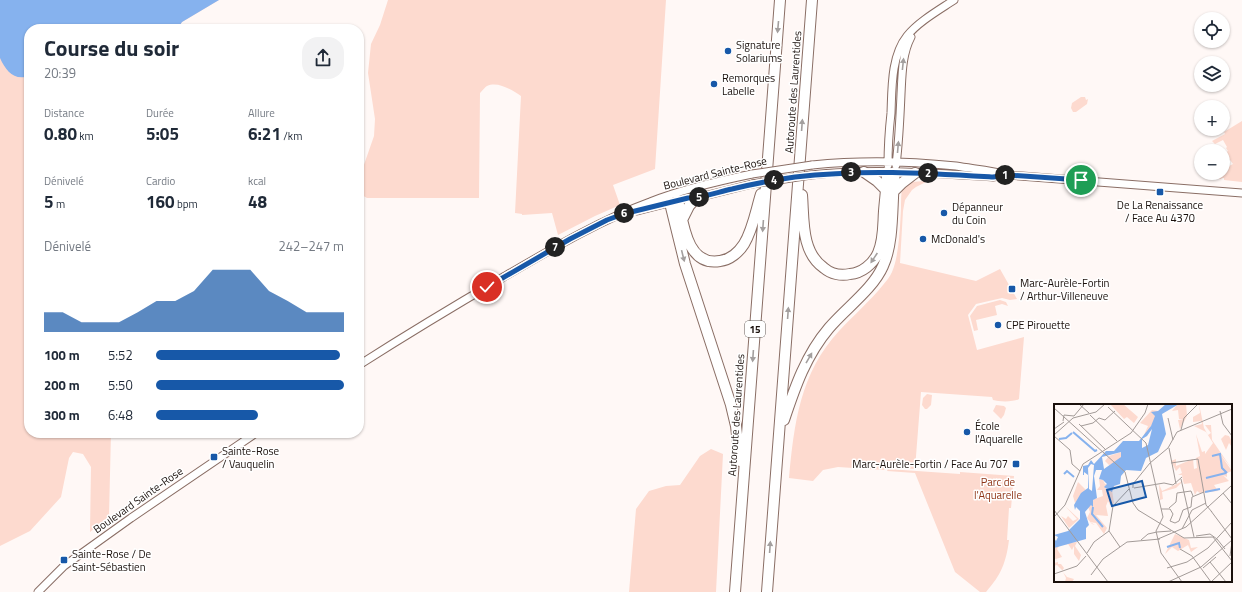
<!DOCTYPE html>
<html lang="fr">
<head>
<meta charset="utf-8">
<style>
  :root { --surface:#fff; --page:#f2f2f3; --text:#1f2937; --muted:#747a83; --accent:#1758a8 }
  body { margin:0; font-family:"Titillium Web",sans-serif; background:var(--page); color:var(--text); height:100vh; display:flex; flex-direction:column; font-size:15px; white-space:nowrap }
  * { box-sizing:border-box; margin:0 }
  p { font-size:13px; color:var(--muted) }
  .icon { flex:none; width:22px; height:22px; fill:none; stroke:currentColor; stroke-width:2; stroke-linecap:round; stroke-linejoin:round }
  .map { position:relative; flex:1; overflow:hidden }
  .panel { position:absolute; left:24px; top:24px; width:340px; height:414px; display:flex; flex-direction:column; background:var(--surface); border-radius:16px; box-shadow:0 1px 3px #0004 }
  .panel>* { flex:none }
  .tools { position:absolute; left:1194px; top:12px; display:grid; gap:8px }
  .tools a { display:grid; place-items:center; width:36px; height:36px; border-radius:50%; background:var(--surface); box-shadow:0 1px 3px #0004; font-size:20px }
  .pin { position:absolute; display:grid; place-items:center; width:34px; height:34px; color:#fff; margin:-17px; border:2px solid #fff; border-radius:50%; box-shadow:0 1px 4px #0007 }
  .km { position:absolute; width:20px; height:20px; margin:-10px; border-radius:50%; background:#222; color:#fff; font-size:11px; line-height:20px; text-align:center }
  .round { display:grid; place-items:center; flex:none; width:42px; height:42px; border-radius:16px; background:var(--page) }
  .headline { display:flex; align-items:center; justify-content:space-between; height:68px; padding:0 20px }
  h1 { font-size:22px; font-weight:700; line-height:30px }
  .figures { display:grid; grid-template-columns:repeat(3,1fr); gap:6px; height:68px; padding:4px 20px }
  .figures div { display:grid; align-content:center }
  .figures b { font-size:17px; font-weight:700 }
  .figures small { font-size:11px; font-weight:400 }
  .figures p { font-size:11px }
  .chart { height:112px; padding:8px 20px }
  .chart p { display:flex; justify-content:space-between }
  .chart svg { width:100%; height:72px; margin-top:4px; fill:var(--accent); opacity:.7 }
  ul { padding:0 20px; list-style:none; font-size:13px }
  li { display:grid; grid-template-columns:64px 48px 1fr; align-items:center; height:30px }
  li i { height:10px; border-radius:5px; background:var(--accent) }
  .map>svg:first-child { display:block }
  .green { fill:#fddacf }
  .water { fill:#86b2ee }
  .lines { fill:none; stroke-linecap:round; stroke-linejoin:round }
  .secondary-casing { stroke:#8a6e65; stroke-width:9 }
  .highway-casing { stroke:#8a6e65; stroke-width:12 }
  .secondary { stroke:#fff; stroke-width:7 }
  .highway { stroke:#fff; stroke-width:10 }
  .secondary-bridge-casing { stroke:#8a6e65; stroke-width:9; stroke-linecap:butt }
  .secondary-bridge { stroke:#fff; stroke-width:7 }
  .oneway { fill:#a39f9e }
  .route-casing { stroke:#fff; stroke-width:8 }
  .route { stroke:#1758a8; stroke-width:5 }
  .poi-dot { fill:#1758a8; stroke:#fff; stroke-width:1.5 }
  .labels { text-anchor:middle; stroke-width:3; stroke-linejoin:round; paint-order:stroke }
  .shield { fill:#fff; stroke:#5f5855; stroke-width:1 }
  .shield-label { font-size:10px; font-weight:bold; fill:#1a100c }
  .poi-label { font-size:11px; fill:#1a100c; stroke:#fff; text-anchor:start }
  .street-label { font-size:11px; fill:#1a100c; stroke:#fff }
  .park-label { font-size:11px; fill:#8f3517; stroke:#fff }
  .inset-river { fill:none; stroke:#86b2ee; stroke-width:2 }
  .inset-road { fill:none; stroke:#a39b98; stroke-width:1 }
  .view { fill:#1758a8; fill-opacity:0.15; stroke:#1758a8; stroke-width:2 }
  .inset-edge { fill:none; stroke:#1a100c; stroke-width:2 }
</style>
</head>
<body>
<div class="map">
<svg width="1242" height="592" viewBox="0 0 1242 592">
  <rect width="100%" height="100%" fill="#fff8f6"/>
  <path class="green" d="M0,0h219l-37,22 -5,7h-148v404h82l-2,83 -19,16 1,-65 -8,-13 -10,-2 -4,6 -8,39 -31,34 -30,15z
    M388,0h278l-11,169 -42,16 7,20 -25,11 -37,19 -6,-22 -30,2v-1l-7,-1 6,-117c-9,-6 -23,-15 -34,-10 -2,1 -5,5 -7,7l-1,105h-112l-7,-4 -1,-15 15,-43 1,-17 -7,-46 3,-29 9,-19z
    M1081,97h4l1,3 2,-1 -1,5 -11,8h-3l-2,-4 1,-5z
    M1242,121v61l-18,-2v-2h-2l-1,1h-6l-1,-5 2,-1h7v-4l10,-5 -3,-4 -3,1 -1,-2 2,-1 -3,-5 3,-2 -2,-3 1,-1 -4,-7 -8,4 -3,-3 13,-7 -1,-2z
    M925,181l1,1 -10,5 -4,3 -7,10 -2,11 -3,52 76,18 24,-12 17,30 -7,1 -8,-2 -26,6 -8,11 9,35 47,-13 -5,62c-4,3 -20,3 -26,1l-1,-3 -71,-5 -6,77 -26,-2 -5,3 -46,-3 -15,3 -10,11 -24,-3c5,-54 11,-105 50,-147 15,-16 31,-30 44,-46 3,-4 7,-8 9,-13 7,-16 8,-45 9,-63 0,-7 0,-14 1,-21l9,-6z
    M1000,300l6,2 2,4 -6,-2 -7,2 2,9 -21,5 2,10 -4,1 -4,-15 7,-10z
    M927,394l5,1 -1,10 -4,4h-2l-3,-4 1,-7z
    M996,405l8,1 2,2 -2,7 -3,4 -8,-8z
    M711,449l12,5 -7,138h-87l7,-83 13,-18 17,-5 14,-1 20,-29z
    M888,469l72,5v-2l54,4 -3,32h-2l-2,32h2c-3,23 -8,35 -23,52h-6l-25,-20 -40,-99 -28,-2z"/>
  <path class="water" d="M0,0h219l-37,22 -5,7h-148v47c-15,5 -23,-5 -29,-18z"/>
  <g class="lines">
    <g class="secondary-casing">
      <path id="secondary" d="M812,165c48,-5 96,-4 144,1 17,3 35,4 52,9l234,18
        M888,165c0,-17 1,-34 3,-52 1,-25 0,-57 16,-77 11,-14 32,-26 47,-36
        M896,165c3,-24 4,-47 5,-71 1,-19 1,-40 10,-57
        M811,175c60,-7 121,-2 182,2l11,-2
        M637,211l51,-13h8l56,-14
        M359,365c47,-30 95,-59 143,-87 48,-28 96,-57 148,-76 33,-13 68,-21 102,-28
        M38,592l26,-26 67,-48 125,-85"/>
    </g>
    <g class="highway-casing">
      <path id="highway" d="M864,172l13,9 9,9
        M893,192l9,-9 13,-10
        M802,195c2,25 -1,57 22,73 7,6 17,8 26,6 12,-1 23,-10 28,-21 6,-13 5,-28 6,-42 1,-13 3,-26 3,-39
        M678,200c5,23 9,67 42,61 10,-1 19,-9 24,-17 9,-15 12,-34 17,-50
        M670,203l15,61 46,141 5,21 4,35
        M683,218l6,-12 7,-8
        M784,420c11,-33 22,-65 45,-92 17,-20 44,-39 54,-62 12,-26 8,-66 12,-94
        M735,592l45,-592
        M767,592l45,-592"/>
    </g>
    <use href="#secondary" class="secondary"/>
    <use href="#highway" class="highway"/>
    <g class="secondary-bridge-casing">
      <path id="secondary-bridge" d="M752,174l60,-9
        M752,184l59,-9"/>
    </g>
    <use href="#secondary-bridge" class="secondary-bridge"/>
  </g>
  <defs><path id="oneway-solid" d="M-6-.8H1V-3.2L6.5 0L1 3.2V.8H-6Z"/></defs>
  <g class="oneway">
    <use href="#oneway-solid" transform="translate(778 27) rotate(95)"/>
    <use href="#oneway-solid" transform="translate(903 64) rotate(-84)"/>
    <use href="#oneway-solid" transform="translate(802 125) rotate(-86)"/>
    <use href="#oneway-solid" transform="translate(898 147) rotate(-85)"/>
    <use href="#oneway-solid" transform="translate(763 226) rotate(94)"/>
    <use href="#oneway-solid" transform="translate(683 256) rotate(76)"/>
    <use href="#oneway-solid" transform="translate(874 258) rotate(124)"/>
    <use href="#oneway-solid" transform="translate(788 313) rotate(-86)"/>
    <use href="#oneway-solid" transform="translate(753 356) rotate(94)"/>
    <use href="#oneway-solid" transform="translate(809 358) rotate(-60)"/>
    <use href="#oneway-solid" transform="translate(770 547) rotate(-86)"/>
  </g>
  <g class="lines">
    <g class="route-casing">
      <path id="route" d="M487,287l83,-48 37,-19 16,-6 65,-16c15,0 30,-6 44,-9 21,-5 42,-9 63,-12 68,-8 131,-4 198,0l15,-2 73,5"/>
    </g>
    <use href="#route" class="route"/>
  </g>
  <g class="poi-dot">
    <circle cx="728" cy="51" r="4"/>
    <circle cx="714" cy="84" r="4"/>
    <rect x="1156" y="188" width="8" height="8" rx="2"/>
    <circle cx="944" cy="213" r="4"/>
    <circle cx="923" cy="239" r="4"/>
    <rect x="1008" y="285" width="8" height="8" rx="2"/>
    <circle cx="998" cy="325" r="4"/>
    <circle cx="967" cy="432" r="4"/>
    <rect x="210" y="453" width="8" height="8" rx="2"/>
    <rect x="1012" y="460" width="8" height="8" rx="2"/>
    <rect x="60" y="556" width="8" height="8" rx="2"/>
  </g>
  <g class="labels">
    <rect class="shield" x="745" y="321" width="20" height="16" rx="3"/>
    <g class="shield-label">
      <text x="755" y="333">15</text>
    </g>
    <g class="poi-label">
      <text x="736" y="49">Signature<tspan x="736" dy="13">Solariums</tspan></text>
      <text x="722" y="82">Remorques<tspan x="722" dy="13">Labelle</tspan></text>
      <text x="1160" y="209" text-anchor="middle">De La Renaissance<tspan x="1160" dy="13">/ Face Au 4370</tspan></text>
      <text x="952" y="211">Dépanneur<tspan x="952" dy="13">du Coin</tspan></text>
      <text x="931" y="243">McDonald's</text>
      <text x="1020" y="287">Marc-Aurèle-Fortin<tspan x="1020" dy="13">/ Arthur-Villeneuve</tspan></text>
      <text x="1006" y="329">CPE Pirouette</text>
      <text x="975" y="430">École<tspan x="975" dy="13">l'Aquarelle</tspan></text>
      <text x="222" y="455">Sainte-Rose<tspan x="222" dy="13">/ Vauquelin</tspan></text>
      <text x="1008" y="468" text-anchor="end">Marc-Aurèle-Fortin / Face Au 707</text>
      <text x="72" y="558">Sainte-Rose / De<tspan x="72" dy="13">Saint-Sébastien</tspan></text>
    </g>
    <g class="street-label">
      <text transform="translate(793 92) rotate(-86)" y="4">Autoroute des Laurentides</text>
      <text transform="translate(715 173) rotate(-14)" y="4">Boulevard Sainte-Rose</text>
      <text transform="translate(736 415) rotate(-86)" y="4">Autoroute des Laurentides</text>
      <text transform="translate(138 500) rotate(-35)" y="4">Boulevard Sainte-Rose</text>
    </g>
    <g class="park-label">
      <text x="998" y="486">Parc de<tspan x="998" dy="13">l'Aquarelle</tspan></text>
    </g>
  </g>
  <g transform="translate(1054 404)">
    <rect width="178" height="178" fill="#fff8f6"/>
    <path d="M56,0h13l15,13 -4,6 -7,-6 -3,2zM132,0l1,12 -7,13 -2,-9h5l-4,-1 -1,-9 -6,1 5,-6zM145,0l5,24 4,7 3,-2 -6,-8h6l1,15 20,29 -14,-18 14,20 -5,2v4l-4,-2 6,6 -15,4 4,6 -18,2 -3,-2 -2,4 -4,-12 -7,1 -1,-3 -7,7 -14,4 1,7 -3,1 -1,-16 3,7 21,-10 -1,-6h-4l4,-2 -2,-6 -4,4 -5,-10 5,-2v7l17,-7 1,10 3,-1 -1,-10 4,-2 -4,-22 6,18 3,-1v3l8,-11 -7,-11 -12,-6 8,-2 -1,-3 -8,1v-5l7,-4zM98,6l7,1 -9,17 -7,9 5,-11 -8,-3zM171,31l4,1 3,6v5l-3,-4 -3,7 -5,-11zM67,48v5l-5,6 -7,2 -4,-4 4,-5zM45,75l4,1 2,4 10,2 -3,4 2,13 -4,2 -2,-4 -2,5 2,10 -12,-1 11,13 -3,6 -8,-11 -6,-1 5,3 -3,-1 -5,-6 3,-6 -2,-5 4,-3 1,3 -1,-7 11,-4 -1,-6h-5l3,-4zM24,78l8,8 -11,13 -2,-7zM11,102l14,13 -10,9 -8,-12 5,3 2,-3 5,5 4,-2zM121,130l14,6 2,8 7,-1 -7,5 -3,-7 -10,6 -6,-4 -7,7zM23,138l-2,4 6,9 -2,6 -5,-7v-8l-2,4 -4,-6 -4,1 5,-2 3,4 -3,-4zM6,141l-3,4 5,8 -6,2 2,3v2h3l3,4 -2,3 5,6 7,2 -2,3h-7l1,-4 -4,-8 -5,-5 -3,1v-3l4,-1 -4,-5v-9z" fill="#fddacf"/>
    <path d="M112,0h13l-17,10 4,20 -8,18 -12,6 -5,13 -15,-1 -5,6 -1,8 -6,2 -2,6 -8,-5 3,-3 -4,-4 -4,-1 3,-9h-6l-2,6 3,22 -4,2v7l-2,-2 -6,7 4,13 -3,3v11l-32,9v-10l2,3 2,-4 -4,-2 14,-4 12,-12v-8l-4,-4 -1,3 -1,-5 7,-12 7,-5v-13l-4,-3v3h-1v-9l5,-1 3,-5 3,4 12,-13h8l9,-10h16l12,-15 4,-10 -4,-4 7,-1zM98,25l-4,16 -6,3v-9l5,-3zM67,48v5l-17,12 -2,-12zM37,60l3,1 -2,26 -3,-2 -1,-21z" fill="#86b2ee" fill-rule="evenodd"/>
    <path class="inset-river" d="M19,28l22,19 2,-1M5,35l7,-1 6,-5M158,52l8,-2 2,14 5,5M10,70l3,-3 7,6M152,74l20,-5M151,88l15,-3M39,103l-1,7 11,13M113,143l12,-4 1,5"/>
    <path class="inset-road" d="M25,0l10,9M54,3l38,36 17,74 -7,14 5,22 21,29M0,4l71,64 8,31 5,7 46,28 29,-1 19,24M166,7l3,13 9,12M36,11l27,26M20,12l10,-12M114,14l5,22M9,17l1,-6 10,1M25,20l27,26M27,22l12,-3 6,-5 6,2 10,-9M0,25l10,-7M127,26l3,-12 14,-14M0,31l19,-17 23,-6 9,-8M0,32l16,14 2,14 8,7M115,44l7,36M117,59l27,-4 8,46 6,7M127,75l13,58M79,84v-4l17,-21 18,-15 9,-16 55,-23M80,84l30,-5 9,2 9,-8M169,89l9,11M115,104l7,-6 1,-9 14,-2 2,5M107,105h9l3,5 -3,7 5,2 4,-2 4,-11 8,-3 1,-10 12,-5M0,106l54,72M157,107l21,28M0,113l11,-12 18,-41 48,-31 14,-20 3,-9M128,125l10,-19 14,-7M55,127l11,16M103,128l14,-1M156,130l7,5 8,10M142,132l14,-2M104,135l28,-12 45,-41M87,136l7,-6 9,-2M126,145l12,7 19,26 21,-20M33,149l7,-11 15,-11 4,-25 16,-17M176,152l2,-14M156,158l16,20M113,164l20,-6 21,-14 24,-26M149,164l13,-11M0,170l23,-8 9,-10M37,171l12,-16 24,-17 33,-3M114,178l33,-15 31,-27"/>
    <path class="view" d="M88,77l4,16 -34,9 -5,-16z"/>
    <rect width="178" height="178" class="inset-edge"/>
  </g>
</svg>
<div class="tools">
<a><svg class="icon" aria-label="locate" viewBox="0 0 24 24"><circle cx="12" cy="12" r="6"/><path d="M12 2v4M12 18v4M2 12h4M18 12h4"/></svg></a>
<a><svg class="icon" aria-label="layers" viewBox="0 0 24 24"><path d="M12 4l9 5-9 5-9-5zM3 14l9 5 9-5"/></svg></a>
<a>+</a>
<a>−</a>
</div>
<div class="pin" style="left:1081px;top:180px;background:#1e9e55"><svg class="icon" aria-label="arrive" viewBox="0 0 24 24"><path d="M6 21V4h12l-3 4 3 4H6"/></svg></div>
<div class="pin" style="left:487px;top:287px;background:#d93025"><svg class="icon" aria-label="check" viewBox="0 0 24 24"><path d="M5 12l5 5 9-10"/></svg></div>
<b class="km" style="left:1005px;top:175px">1</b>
<b class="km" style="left:928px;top:173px">2</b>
<b class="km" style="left:851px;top:172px">3</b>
<b class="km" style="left:774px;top:180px">4</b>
<b class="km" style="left:699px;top:197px">5</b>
<b class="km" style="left:624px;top:213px">6</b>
<b class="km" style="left:555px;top:247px">7</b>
<section class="panel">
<div class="headline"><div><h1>Course du soir</h1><p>20:39</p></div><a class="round"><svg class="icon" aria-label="share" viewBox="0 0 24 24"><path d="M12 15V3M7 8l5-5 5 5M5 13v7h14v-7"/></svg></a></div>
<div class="figures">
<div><p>Distance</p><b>0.80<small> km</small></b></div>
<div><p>Durée</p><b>5:05</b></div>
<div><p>Allure</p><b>6:21<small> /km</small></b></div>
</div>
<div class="figures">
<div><p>Dénivelé</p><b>5<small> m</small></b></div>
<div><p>Cardio</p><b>160<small> bpm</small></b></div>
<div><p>kcal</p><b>48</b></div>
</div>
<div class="chart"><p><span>Dénivelé</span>242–247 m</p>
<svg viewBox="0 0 160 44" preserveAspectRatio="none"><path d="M0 44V32L10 32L20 38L30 38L40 38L50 32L60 25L70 25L80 19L90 6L100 6L110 6L120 19L130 25L140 32L150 32L160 32V44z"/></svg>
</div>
<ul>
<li><b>100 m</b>5:52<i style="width:98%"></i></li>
<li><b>200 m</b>5:50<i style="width:100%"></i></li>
<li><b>300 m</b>6:48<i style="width:54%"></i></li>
</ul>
</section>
</div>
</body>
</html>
